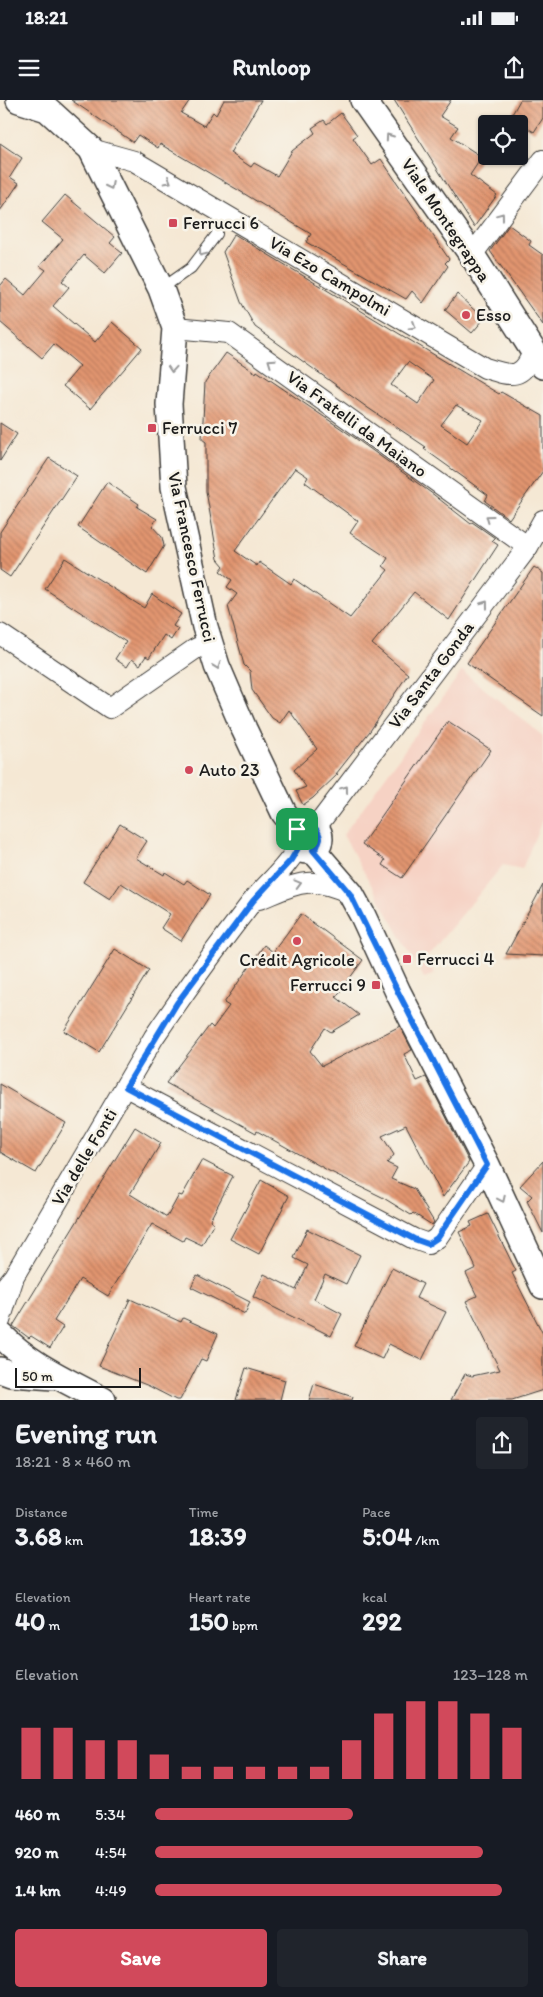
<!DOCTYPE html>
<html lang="en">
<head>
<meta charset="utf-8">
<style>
  :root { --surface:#171b24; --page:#20242c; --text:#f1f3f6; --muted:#9ea1a6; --accent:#d1495b }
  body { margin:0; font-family:Itim,sans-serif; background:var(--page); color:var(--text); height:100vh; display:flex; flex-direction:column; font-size:19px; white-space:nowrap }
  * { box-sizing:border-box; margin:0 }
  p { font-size:16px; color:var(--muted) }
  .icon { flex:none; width:28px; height:28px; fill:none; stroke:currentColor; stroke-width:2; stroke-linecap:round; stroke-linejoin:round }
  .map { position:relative; height:1300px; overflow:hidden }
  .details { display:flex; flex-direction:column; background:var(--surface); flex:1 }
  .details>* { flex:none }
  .controls { position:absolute; left:478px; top:15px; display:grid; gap:10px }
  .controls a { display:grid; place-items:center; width:50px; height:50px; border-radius:5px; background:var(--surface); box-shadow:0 1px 4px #0004; font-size:25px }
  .scale { position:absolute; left:15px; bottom:12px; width:126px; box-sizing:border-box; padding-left:5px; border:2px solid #1c1c1c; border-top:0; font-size:14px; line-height:18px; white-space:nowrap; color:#1c1c1c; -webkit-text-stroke:4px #f7f3e8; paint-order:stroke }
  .pin { position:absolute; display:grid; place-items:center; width:42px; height:42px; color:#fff; margin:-21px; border-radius:10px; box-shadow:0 2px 8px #0006 }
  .round { display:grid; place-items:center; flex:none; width:52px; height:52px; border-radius:5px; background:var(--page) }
  .headline { display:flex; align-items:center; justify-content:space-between; height:85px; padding:0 15px }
  h1 { font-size:28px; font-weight:800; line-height:38px }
  .figures { display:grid; grid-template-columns:repeat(3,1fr); gap:8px; height:85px; padding:5px 15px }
  .figures div { display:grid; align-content:center }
  .figures b { font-size:25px; font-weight:800 }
  .figures small { font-size:14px; font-weight:400 }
  .figures p { font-size:14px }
  .chart { height:140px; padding:10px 15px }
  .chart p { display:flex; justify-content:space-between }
  .chart svg { width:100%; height:90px; margin-top:5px; stroke:var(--accent); stroke-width:6 }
  .action { display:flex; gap:10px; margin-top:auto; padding:10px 15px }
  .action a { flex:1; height:58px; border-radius:5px; background:var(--accent); color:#fff; font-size:20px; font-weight:800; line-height:58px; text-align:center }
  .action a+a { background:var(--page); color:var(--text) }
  ul { padding:0 15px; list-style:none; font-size:16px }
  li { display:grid; grid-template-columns:80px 60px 1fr; align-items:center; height:38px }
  li i { height:12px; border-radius:6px; background:var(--accent) }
  .status { display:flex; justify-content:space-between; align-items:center; height:35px; padding:0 25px; background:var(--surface); direction:ltr }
  .status svg { height:14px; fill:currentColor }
  header { display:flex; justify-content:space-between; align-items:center; height:65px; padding:0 15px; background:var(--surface); font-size:22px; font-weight:800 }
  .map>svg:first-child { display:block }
  .built { fill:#f6d2c4 }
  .building { fill:url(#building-back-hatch); fill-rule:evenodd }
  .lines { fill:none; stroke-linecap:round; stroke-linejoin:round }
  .service-casing { stroke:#3d3b38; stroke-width:12 }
  .minor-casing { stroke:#3d3b38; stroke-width:22 }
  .tertiary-casing { stroke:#3d3b38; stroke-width:28 }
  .service { stroke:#fff; stroke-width:10 }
  .minor { stroke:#fff; stroke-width:20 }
  .tertiary { stroke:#fff; stroke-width:25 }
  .oneway { stroke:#999 }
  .route-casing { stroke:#fff; stroke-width:10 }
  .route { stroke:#1a73e8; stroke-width:6 }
  .poi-dot { fill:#d1495b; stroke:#f7f3e8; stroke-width:2 }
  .labels { text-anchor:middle; stroke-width:5; stroke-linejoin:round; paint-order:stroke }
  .street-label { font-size:18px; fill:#1c1c1c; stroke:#f7f3e8 }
  .poi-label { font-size:18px; fill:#1c1c1c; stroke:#f7f3e8; text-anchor:start }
</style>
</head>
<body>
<div class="status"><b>18:21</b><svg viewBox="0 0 49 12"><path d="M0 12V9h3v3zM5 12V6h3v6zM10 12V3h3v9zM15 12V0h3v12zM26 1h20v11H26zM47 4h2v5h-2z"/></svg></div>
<header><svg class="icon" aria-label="menu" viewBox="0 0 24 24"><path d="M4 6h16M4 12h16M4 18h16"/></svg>Runloop<svg class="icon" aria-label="share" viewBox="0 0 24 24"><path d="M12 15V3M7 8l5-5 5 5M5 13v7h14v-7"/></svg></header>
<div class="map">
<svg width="543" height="1300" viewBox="0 0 543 1300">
  <defs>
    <pattern id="building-back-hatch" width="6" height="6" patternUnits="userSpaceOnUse" patternTransform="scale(1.25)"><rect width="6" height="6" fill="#e29570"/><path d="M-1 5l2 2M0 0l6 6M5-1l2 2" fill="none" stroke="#b6795b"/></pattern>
  </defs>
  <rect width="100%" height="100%" fill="#f7f3e8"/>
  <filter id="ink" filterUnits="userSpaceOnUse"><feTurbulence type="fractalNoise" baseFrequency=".02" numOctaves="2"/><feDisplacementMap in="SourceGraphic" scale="10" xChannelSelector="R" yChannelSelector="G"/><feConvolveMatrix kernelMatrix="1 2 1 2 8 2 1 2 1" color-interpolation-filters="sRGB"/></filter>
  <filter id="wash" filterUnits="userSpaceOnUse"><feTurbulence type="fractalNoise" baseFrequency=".0096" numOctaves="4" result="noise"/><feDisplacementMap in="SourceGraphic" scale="20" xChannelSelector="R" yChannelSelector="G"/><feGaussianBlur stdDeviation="1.12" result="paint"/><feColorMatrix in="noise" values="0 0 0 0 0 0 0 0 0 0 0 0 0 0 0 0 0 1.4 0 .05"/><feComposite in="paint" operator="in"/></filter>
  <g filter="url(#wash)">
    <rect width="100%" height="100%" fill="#f5e8d4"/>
    <path class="built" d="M462,571l81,65v82l-21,51 -19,-4 -77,93 9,16 -11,4 -81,-143z"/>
    <g id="blocks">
      <path class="building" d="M71,0h119l-9,13 23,13 9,-14 3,3 8,-15h37l-31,53 21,14 3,-4 23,13 15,-25 23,-18 -3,-5 12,-8 3,4 14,-11 16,22 -4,3 19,27 9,-6 68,100 -4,4 3,3 -25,37 -11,-12 -6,8 -100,-57 5,-8 -73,-44 -78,-46 -2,4 -20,-13 -5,7z
        M394,0h57l-11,16 18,11 -7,10 31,20 -12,18 27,20 -23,32z
        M520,0h23v18l-9,14 -24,-14z
        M0,43l22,15 -12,19 9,6 -19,28z
        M65,95l50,42 -5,6 12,10 -17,20 -21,-18 -22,26 7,6 -16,19 42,36 17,-20 30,26 -52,61 -27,-23 17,-20 -26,-22 -12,14 -42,-36v-36l6,-7 19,16 21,-25 -6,-4 23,-27 -21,-17z
        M509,125l22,16 -2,4 14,10v70l-53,-74z
        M234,134l265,160 2,-2 42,24v55l-34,48 -24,-18 3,-6 -64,-46 2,-2 -58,-39 -113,-81 -14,-25 -18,-50zM408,262l26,18 -16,24 -27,-19zM456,305l27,15 -16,23 -26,-18z
        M457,194l27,25 -12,14 -27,-23z
        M226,253l30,20 1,-2 98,67 79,57 37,29 1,-2 23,16 -3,3 6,4 -49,75 -35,-28 -42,52 36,30 -38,57 -34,43h2l-25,24 -10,7 -7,-14 10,-4 -12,-17 23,-21 -28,-39 -9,13 -8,-5 -20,-28 -2,-19 -6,-6 -16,-59 9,-12 -10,-7 5,-7 -12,-9 4,-5 -6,-7 -12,-68v-49l-4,-3 3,-57zM295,368l13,9 -3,5 53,39 -8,12 38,25 -5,8 5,4 -38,48 -56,-39 -3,5 -32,-22 -2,4 -22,-15z
        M0,323l17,11 -17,27z
        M49,358l28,18 -67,101 -10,-7v-38z
        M107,382l32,22 -2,3 20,12 -5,7 10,11 2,9 -17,28 -69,-47z
        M65,458l79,50 8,-14 29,20 -8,12 5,3 -7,11 -7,-5 -15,23 -3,-2 -6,9 -8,-6 -5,8 -12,-8 11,-17 -81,-53z
        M534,467l9,6v143l-76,-53z
        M448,621l43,29 -89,128 -20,-13 3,-5 -23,-16z
        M120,724l27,17 -11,17 28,17 1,-3 19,12 3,-4 23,15 -29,46 -20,-13 9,-14 -49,-31 -11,16 -27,-17z
        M543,785v71l-37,-2z
        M301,814l62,46 -27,37 23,18 -28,17 -6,-4 -15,23 12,15 78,-40 12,24 -8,4 13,27 9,-4 43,85 -26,35 -37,-72 -24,11 12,19 -7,8 10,5 -6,11 23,10 20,33 -2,3 -19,-12 -2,2 -29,-18 -53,-26 -72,-40 -1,2 -90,-50 44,-58 3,3 16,-22 -5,-3 40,-58 9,7z
        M115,849l34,21 -50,82 -35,-21z
        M0,984l66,39 -30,50 -36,-21z
        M135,1027l26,16 -31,51 37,23 12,-22 3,1 20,-36 31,16 -23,44 4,3 -12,22 -17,-8 -2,4 -31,-17 -44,72 -28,-17 -26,42 9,6 -13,21 -19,-12 -2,2 -16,-12z
        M543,1061v72l-16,-32 5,-5 -12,-10z
        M261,1080l28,16 -30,58 -29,-15z
        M488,1114l28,57 -4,2 31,61v56l-31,10h-61l14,-26 7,2 28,-6 -34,-69 11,-5 -11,-23 10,-5 -17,-36 13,-6 -2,-4z
        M307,1129l53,26 -14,29 -21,-10 -11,25 28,15 -11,22 -78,-39 11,-23 32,16 12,-25 -14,-7z
        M392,1168l31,16 -7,14 30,14 -24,48 -33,-16 -7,15 -28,-13z
        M197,1175l53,27 -5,12 -54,-27z
        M130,1199l51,23 2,-4 35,16 -12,27 -5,-2 -21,41h-4l-27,-14 -50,-20z
        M246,1268l39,12 -5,20h-44z
        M314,1284l39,13 -1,3h-43z"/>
    </g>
  </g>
  <g filter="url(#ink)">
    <use href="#blocks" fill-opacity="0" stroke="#3d3b38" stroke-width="1"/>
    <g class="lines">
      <g class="service-casing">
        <path id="service" d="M161,189l30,-21 26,-34 1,-25"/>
      </g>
      <g class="minor-casing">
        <path id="minor" d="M91,49l43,12 351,207c25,8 38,13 48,-17
          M472,155l71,-95
          M175,228l54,5 299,214
          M0,534l110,74 85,-59 15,-7
          M314,727l9,-9 205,-271 15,-27
          M259,799c40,-16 50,-24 91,-6
          M126,987l288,152 14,5 9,-6 50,-73
          M0,1193l14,-17 140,-239c31,-46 63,-90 97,-134 15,-19 35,-34 47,-56
          M0,1221l13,-41"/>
      </g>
      <g class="tertiary-casing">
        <path id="tertiary" d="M19,0l28,9 44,40 70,140 14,39 -6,76 5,83 31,140 12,39 27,63 40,84 13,16
          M363,0l109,155 71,111
          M294 738a13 13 0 1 1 26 0a13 13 0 1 1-26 0Z
          M313,750l38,44 12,22 35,76 89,173 56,121
          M2,1236c28,29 66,45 101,64
          M0,1270l11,4 43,3"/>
      </g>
      <use href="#service" class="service"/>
      <use href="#minor" class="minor"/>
      <use href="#tertiary" class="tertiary"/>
    </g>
    <defs><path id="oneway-chevron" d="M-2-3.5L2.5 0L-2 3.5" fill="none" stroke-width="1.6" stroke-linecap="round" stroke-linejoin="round" transform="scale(1.25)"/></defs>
    <g class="oneway">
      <use href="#oneway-chevron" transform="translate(389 37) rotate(-125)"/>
      <use href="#oneway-chevron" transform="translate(168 81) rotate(30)"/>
      <use href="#oneway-chevron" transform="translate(110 86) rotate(63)"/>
      <use href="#oneway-chevron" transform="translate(501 116) rotate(-53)"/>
      <use href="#oneway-chevron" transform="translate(202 153) rotate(127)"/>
      <use href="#oneway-chevron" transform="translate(413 226) rotate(31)"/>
      <use href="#oneway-chevron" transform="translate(271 262) rotate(-145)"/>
      <use href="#oneway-chevron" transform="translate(172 269) rotate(94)"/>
      <use href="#oneway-chevron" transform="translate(489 418) rotate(-144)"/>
      <use href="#oneway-chevron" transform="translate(485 504) rotate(-53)"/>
      <use href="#oneway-chevron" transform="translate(217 566) rotate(70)"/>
      <use href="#oneway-chevron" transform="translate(345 689) rotate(-53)"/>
      <use href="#oneway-chevron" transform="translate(298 784) rotate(-15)"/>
      <use href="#oneway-chevron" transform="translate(502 1099) rotate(65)"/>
    </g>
  </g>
  <g class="lines" filter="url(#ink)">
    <g class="route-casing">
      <path id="route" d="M305,725c9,0 13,4 15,13l-3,9 -4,3 37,44 48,98 89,173 -50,73 -9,6 -14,-5 -288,-152 51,-84 76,-102 38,-41 7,-12c-8,-10 -4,-20 7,-23z"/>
    </g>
    <use href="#route" class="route"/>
  </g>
  <g class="poi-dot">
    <rect x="168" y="118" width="10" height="10" rx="2.5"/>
    <circle cx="466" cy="215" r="5"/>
    <rect x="147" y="323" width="10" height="10" rx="2.5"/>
    <circle cx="189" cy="670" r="5"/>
    <circle cx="297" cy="841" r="5"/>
    <rect x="402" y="854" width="10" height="10" rx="2.5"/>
    <rect x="371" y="880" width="10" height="10" rx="2.5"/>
  </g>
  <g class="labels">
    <g class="street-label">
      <text transform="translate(446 120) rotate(56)" y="6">Viale Montegrappa</text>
      <text transform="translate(330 176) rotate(31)" y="6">Via Ezo Campolmi</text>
      <text transform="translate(357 324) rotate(36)" y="6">Via Fratelli da Maiano</text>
      <text transform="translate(192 457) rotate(78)" y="6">Via Francesco Ferrucci</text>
      <text transform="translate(431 575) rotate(-53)" y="6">Via Santa Gonda</text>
      <text transform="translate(84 1057) rotate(-59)" y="6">Via delle Fonti</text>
    </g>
    <g class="poi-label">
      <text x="183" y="129">Ferrucci 6</text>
      <text x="476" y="221">Esso</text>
      <text x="162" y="334">Ferrucci 7</text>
      <text x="199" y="676">Auto 23</text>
      <text x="417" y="865">Ferrucci 4</text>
      <text x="297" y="866" text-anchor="middle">Crédit Agricole</text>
      <text x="366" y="891" text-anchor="end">Ferrucci 9</text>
    </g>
  </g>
</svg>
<div class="controls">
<a><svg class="icon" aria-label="locate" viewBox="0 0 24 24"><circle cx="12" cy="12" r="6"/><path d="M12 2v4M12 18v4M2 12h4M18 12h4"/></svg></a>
</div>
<div class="scale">50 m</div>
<div class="pin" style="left:297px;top:729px;background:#1e9e55"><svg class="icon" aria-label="arrive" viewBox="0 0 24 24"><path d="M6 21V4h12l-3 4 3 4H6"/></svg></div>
</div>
<section class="details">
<div class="headline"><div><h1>Evening run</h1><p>18:21 · 8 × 460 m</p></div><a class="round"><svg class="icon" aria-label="share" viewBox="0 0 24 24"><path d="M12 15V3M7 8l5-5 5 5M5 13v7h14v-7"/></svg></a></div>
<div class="figures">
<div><p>Distance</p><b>3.68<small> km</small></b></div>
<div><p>Time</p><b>18:39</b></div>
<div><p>Pace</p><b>5:04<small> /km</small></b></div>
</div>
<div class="figures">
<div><p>Elevation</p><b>40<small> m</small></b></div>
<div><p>Heart rate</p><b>150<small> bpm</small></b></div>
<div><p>kcal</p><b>292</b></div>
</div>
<div class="chart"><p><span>Elevation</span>123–128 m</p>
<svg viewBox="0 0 160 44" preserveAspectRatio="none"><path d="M5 44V19M15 44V19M25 44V25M35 44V25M45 44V32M55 44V38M65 44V38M75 44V38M85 44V38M95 44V38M105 44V25M115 44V12M125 44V6M135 44V6M145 44V12M155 44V19"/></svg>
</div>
<ul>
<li><b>460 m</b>5:34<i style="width:53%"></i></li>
<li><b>920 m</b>4:54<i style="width:88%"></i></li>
<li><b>1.4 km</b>4:49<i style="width:93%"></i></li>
</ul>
<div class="action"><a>Save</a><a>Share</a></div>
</section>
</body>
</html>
